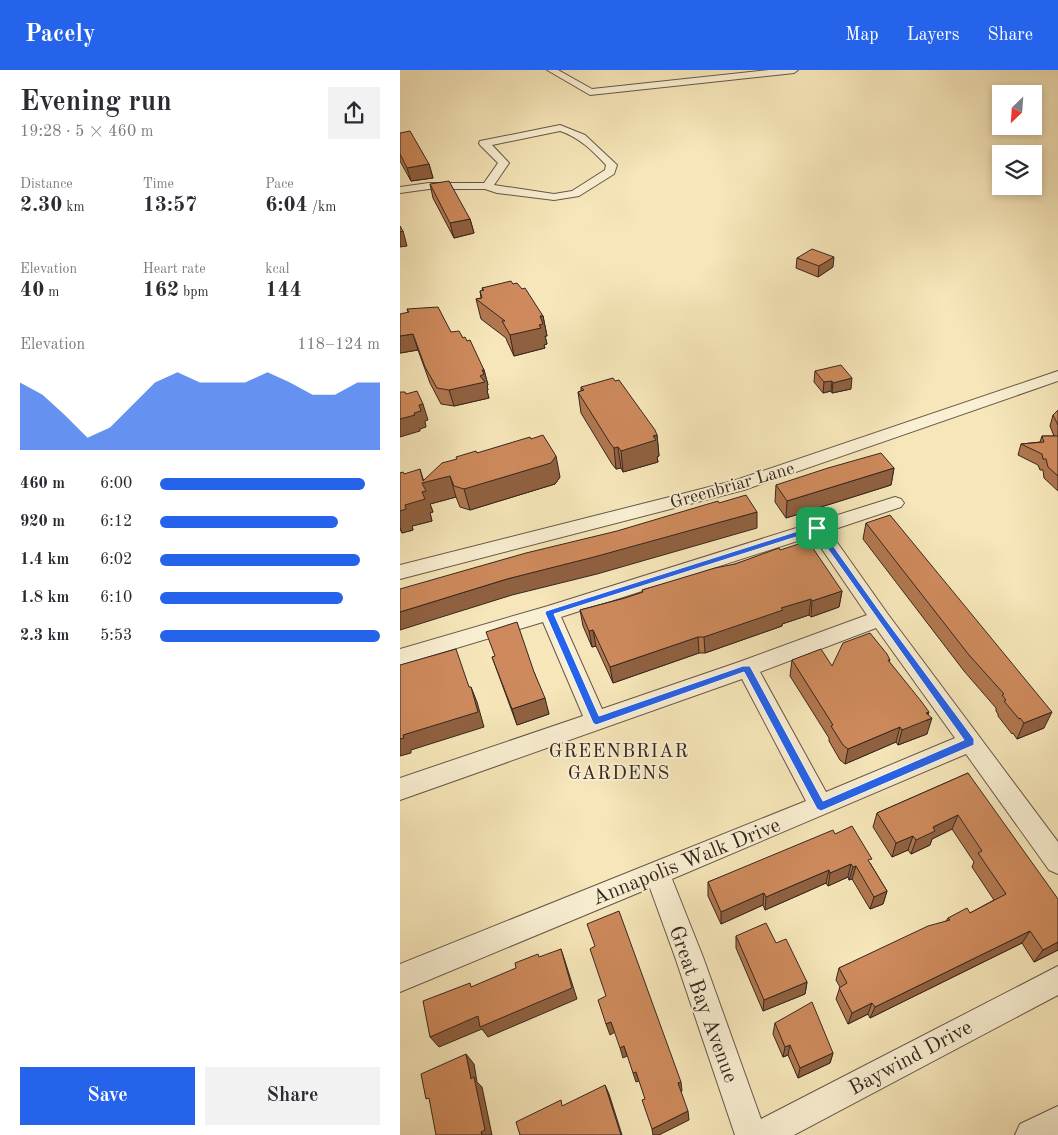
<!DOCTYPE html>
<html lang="en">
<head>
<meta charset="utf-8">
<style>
  :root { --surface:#fff; --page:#f2f2f3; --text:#2b2b33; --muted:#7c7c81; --accent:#2563eb }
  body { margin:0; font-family:"Old Standard TT",serif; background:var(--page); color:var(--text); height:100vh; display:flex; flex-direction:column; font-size:19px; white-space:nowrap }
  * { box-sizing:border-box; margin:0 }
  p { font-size:16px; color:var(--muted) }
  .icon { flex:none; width:28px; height:28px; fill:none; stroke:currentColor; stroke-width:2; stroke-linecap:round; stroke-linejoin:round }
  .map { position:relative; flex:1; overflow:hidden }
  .drawer { display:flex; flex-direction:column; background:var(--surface); width:400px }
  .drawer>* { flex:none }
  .needle { width:32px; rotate:205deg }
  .tools { position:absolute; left:592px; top:15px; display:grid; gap:10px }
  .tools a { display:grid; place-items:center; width:50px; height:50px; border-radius:0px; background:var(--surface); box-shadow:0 2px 8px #0003; font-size:25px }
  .pin { position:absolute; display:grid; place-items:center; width:42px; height:42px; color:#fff; margin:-21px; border-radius:10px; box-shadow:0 2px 8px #0006 }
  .round { display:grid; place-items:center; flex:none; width:52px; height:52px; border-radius:0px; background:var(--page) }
  .overview { display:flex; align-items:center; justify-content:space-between; height:85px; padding:0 20px }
  h1 { font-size:28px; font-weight:800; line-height:38px }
  .stats { display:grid; grid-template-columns:repeat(3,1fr); gap:8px; height:85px; padding:5px 20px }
  .stats div { display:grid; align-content:center }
  .stats b { font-size:21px; font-weight:800 }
  .stats small { font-size:14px; font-weight:400 }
  .stats p { font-size:14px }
  .chart { height:140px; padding:10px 20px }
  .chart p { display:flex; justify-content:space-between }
  .chart svg { width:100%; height:90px; margin-top:5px; fill:var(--accent); opacity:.7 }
  .cta { display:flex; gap:10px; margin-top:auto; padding:10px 20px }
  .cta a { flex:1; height:58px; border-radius:0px; background:var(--accent); color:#fff; font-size:20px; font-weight:800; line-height:58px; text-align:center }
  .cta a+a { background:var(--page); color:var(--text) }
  ul { padding:0 20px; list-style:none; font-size:16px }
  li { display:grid; grid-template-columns:80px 60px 1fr; align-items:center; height:38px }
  li i { height:12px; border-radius:6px; background:var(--accent) }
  header { display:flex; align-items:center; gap:30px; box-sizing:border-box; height:70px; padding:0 25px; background:var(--accent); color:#fff }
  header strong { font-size:24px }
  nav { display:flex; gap:28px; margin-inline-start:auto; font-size:18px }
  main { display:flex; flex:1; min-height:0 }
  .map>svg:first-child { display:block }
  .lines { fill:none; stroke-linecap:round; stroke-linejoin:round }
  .minor-casing { stroke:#665747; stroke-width:2 }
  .minor { fill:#f9efd2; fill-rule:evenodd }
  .wall { fill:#b1774f; stroke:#362721 }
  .shaded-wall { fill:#906140; stroke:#362721 }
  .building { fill:#ce8a5c; stroke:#362721 }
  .route { fill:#2563eb; stroke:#fff; fill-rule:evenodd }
  .labels { text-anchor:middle; stroke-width:4; stroke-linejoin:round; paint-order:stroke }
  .street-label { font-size:18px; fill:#362721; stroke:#f9efd2 }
  .neighbourhood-label { font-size:19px; letter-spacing:1px; fill:#362721; stroke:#f9efd2 }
  .near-street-label { font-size:21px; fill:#362721; stroke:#f9efd2 }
</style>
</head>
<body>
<header>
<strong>Pacely</strong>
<nav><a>Map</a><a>Layers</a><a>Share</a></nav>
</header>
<main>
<section class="drawer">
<div class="overview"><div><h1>Evening run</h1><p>19:28 · 5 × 460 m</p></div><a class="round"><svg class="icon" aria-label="share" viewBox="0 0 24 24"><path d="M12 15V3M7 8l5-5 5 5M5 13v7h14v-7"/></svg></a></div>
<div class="stats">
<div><p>Distance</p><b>2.30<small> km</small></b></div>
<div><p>Time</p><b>13:57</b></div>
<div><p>Pace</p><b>6:04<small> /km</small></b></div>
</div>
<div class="stats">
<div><p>Elevation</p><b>40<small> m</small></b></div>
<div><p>Heart rate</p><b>162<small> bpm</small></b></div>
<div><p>kcal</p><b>144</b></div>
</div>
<div class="chart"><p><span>Elevation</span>118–124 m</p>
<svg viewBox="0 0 160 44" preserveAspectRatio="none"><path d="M0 44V11L10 17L20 27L30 38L40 33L50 22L60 11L70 6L80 11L90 11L100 11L110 6L120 11L130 17L140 17L150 11L160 11V44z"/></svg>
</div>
<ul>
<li><b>460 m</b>6:00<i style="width:93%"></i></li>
<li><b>920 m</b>6:12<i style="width:81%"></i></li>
<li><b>1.4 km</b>6:02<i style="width:91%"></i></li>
<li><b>1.8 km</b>6:10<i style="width:83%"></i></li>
<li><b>2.3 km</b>5:53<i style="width:100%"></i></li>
</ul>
<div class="cta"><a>Save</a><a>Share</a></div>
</section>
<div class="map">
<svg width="658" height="1065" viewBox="0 0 658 1065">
  <rect width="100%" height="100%" fill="#f6e6b9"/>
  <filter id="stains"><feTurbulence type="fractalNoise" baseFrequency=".004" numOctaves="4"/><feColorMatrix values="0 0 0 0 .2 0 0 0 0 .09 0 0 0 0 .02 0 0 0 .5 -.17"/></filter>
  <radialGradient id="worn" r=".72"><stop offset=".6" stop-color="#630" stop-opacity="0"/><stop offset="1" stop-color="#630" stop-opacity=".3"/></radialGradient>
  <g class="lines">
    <g class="minor-casing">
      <path id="minor" d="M147,0h11l34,19 177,-19h29l-4,3 -204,22z
        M160,55l25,10 32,30 -3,9 -35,22 -25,4 -57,-7 -12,-4h-56l-29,4v-6l29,-4h55l14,-20 -18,-18 -1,-2 1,-2zM160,61c19,6 33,20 46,34l-1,5 -33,21 -18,3 -60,-9 15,-22 -17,-18z
        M658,301v10l-314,109 -344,89v-14l333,-84z
        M495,427l6,2 3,4 -3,4 -72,24 58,82 171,229v32l-9,-4 -83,-116 -294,125 31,78 58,162 297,-153v29l-264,140h-59l-60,-178 -25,-69 -250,104v-28l406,-163 -64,-122 -342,121v-22l183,-62 -40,-94 -143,43v-16l148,-43zM413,466l54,79 -128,47 -137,47 -41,-92zM476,558l79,110 -129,54 -66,-120z
        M658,1036v29h-43l5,-11z"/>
    </g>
    <use href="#minor" class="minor"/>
  </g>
  <path class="wall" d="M0,63l29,31 4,14 -22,3 -11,-20z
    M30,114l40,35 4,14 -20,5 -21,-40z
    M397,188l36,9 -15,10 -22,-9z
    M113,214l30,32 4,20h-2l2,8 -3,1 1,3 -31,8 -7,-15 -1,-3 -25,-19 -5,-20 5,-1 -1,-7h3l-1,-3z
    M7,239l44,23 12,6 21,32 4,15 -1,1 1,4 -1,1 2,7 -35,8 -13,-2 -11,-21 -12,-33 -18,3 8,-41z
    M415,301l36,18 -19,4 -1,-2 -8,2 -9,-11z
    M181,317l76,48 2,21 -2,1 1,5 -35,10 -2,-4 -5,1 -4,-5 -31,-51 -3,-21 3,-1z
    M658,340v81l-14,-13 -1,-8h-3l-2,-5 -20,-10 3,-11 19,-2 2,-6h12l-4,-10 3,-11z
    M77,383l83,24 -5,7 -85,26 -10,-3 -4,-10 -26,7 3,8 -3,1 2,8 -20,5 1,4 -11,3 -2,-4v-56l24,7z
    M494,398l-3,17 -105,33 -11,-16 1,-17z
    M466,453l178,205 -27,11 -4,-6 -1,1 -14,-18v-2l-2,-3v-3l-32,-37 -101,-132z
    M380,480l62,41 -3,16 -28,10 -2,-2 -27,9v2l-77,27h-6l-86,30 -17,-37 -4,1 -9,-21 -3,-16 45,-12 18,-6 -1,-2 93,-26z
    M92,587l42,15 15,42 -32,11z
    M392,590l40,6 58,-6 -1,2 39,52 -1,20 -29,11 -2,-3 -51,22 -5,-4 -11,-19v-3l-39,-62z
    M568,703l90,177 -24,12 -12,-19 -152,75 -2,-4 -20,10 -12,-25 4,-12 -4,-7 3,-12 107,-47 2,-3 22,-5 24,-13 -22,-33 2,-5 -22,-33 -20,10 -2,6 -19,9 -3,-4 -16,7 -19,-30 4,-14z
    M435,764l35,29 17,28 -4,13 -13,5 -18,-30 -3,1 -1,-3 -20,9 -2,-3 -20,9 -41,18 -2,-5 -42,19 -13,-28v-14z
    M336,866l40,7 31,39 -2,12 -42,17 -27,-63z
    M375,953l58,30 -3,10 -32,15 -10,-23 -5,2 -10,-23z"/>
  <path class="shaded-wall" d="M29,94l4,14 -22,3 -4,-13z
    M70,149l4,14 -20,5 -4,-15z
    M3,161l4,15 -7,1v-15z
    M434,187l-1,10 -15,10 1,-11z
    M140,246h3l4,20h-2l2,8 -3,1 1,3 -31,8 -4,-21z
    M13,264l5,16 -18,3v-17z
    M82,300h2l4,15 -1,1 1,4 -1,1 2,7 -35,8 -5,-16 31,-14z
    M452,308l-1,11 -19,4 1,-10z
    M432,311l-1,10 -8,2 1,-11z
    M23,334l5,16 -3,1 1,6 -6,2v2l-20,6v-18l14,-6 5,-8z
    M257,365l2,21 -2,1 1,5 -35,10 -2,-21z
    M218,377l3,21 -5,1 -2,-21z
    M156,386l4,21 -5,7 -85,26 -6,-21z
    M494,398l-3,17 -105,33 1,-17z
    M20,399l4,13 26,-6 6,21 -26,7 3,8 -3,1 2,8 -20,5 1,4 -11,3 -2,-6v-16l5,-6 17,-13v-9z
    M357,442v16l-160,46 -85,21 -112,35v-18l107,-33z
    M442,521l-3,16 -28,10 1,-16z
    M411,529l-2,16 -27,9v2l-77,27 -1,-16 77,-29z
    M193,560l3,16 -4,1 -3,-16z
    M298,567l1,16 -86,30 -3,-16z
    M71,617l6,15 7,25 -73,23v3l-11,3v-17l3,-4z
    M145,628l4,16 -32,11 -5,-16z
    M529,642l-3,9 6,-3 -5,16 -29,11 4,-15z
    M652,642l-8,16 -27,11 7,-16z
    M500,657l-4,15 -51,22 3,-15z
    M558,745l-6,14 -20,10 -2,6 -19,9 5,-14 17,-13z
    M513,766l-5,14 -16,7 4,-14z
    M451,794l-3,13 -20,9 2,-13z
    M456,796l-4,13 -3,1 4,-13z
    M429,800l-3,13 -20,9 -41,18 1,-13z
    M487,821l-4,13 -13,5 4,-12z
    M364,823l-1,12 -42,19v-12z
    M630,861l-8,12 -152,75 5,-11z
    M658,872v8l-24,12 9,-12z
    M161,879l4,12 12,38 -89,38 -6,-8 -43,18 -9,-10z
    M407,912l-2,12 -42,17 1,-11z
    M472,933l-4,11 -20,10 4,-11z
    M211,952l4,10 -5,3 -4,-11z
    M390,975l-2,10 -5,2 2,-10z
    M224,976l3,10 -4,2 -3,-10z
    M433,983l-3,10 -32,15 2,-10z
    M66,984l8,10 3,18 5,5 10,48h-10z
    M236,1002l3,9 -3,1 -3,-9z
    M281,1012l1,9 -2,2 -2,-10z
    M205,1015l4,9 13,41h-2z
    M288,1041l1,9 -30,15h-6l-1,-6z"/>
  <path class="building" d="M10,61l19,33 -22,4 -7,-14v-21z
    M49,111l21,38 -20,4 -20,-39z
    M0,156l3,5 -3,1z
    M412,179l22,8 -15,9 -22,-8z
    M111,211l2,3 4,-1 5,6 3,-1 18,28h-3l3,8 -4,1 2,3 -31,7 -8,-14h3l-29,-22 6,-1 -2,-7 4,-1 -2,-2z
    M38,237l13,25 8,-1 4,7 2,-1 2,4 3,-1 14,30h-2l2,4 -4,2 5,6 -36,8 -12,-2 -12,-21 -12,-33 -13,2v-22l9,-2 -2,-3z
    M441,295l11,13 -19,5 -1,-2 -8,1 -9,-11z
    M213,308l2,3 4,-1 36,50 2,5 -4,1 3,4 -35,11 -3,-4 -4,1 -4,-5 -32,-51 6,-2 -3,-3z
    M17,321l6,13 -4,1 2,6 -7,2 1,2 -15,4v-27h5l1,2z
    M658,340v15l-5,-10z
    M143,365l13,21 -5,7 -87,26 -10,-3 -4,-10 -28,7 4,8 -4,1 3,7 -20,6 1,4 -6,2v-38l3,-1 1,2 16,-5 3,12 19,-18 15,-4 -1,-2 20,-6 1,2 53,-16 1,2z
    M642,366h16v40l-10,-9 -2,-8h-3l-1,-5 -21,-10 23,-2z
    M481,383l13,15 -107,33 -11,-16 52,-17z
    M346,425l11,17 -163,45 -87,22 -107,33v-23l126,-36 91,-22 101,-30 1,2z
    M490,445l162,197 -28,11 -4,-5 -1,1 -15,-18 2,-1 -4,-5 2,-1 -35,-39 -103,-132z
    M408,471l34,50 -30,10 -1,-2 -30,9 2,2 -79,27h-6l-88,30 -17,-37 -4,1 -9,-21 45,-12 18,-6 -1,-2 73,-22 20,-4 44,-16 1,2z
    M117,552l17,50 11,26 -33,11 -20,-52 3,-1 -9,-24z
    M470,563l17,21 3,6h-2l33,41 8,11 -3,1 6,5 -30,12 -2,-3 -52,22 -5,-4 -12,-19 2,-1 -41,-65 29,-11 11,17 11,-23z
    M56,579l13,38h2l7,25 -75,23 1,3 -4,1v-74z
    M568,703l90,126v43l-15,8 -13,-19 -155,76 -3,-4 -20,10 -13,-25 8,-5 -8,-15 89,-42 22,-6 -2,-2 19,-10 3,5 36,-19 -28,-41 4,-2 -24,-36 -25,12 2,4 -19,9 -3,-4 -17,7 -19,-30z
    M452,756l20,33 -4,1 19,31 -13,6 -18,-31 -3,1 -2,-3 -21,9 -1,-3 -63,27 -2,-4 -43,19 -13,-30 125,-52 2,4z
    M219,841l62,171 -3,1 10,28 -36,18 -10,-29 3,-1 -9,-27 -3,1 -9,-27 -4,2 -9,-26 -5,2 -8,-24 8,-4 -16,-47 5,-3 -8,-22z
    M366,853l10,20 10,-4 21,43 -43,18 -28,-64z
    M161,879l11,39 -92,39 -2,-11 -48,21 -7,-36 47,-18 1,4 45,-19 -1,-5 23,-9 1,3z
    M412,932l21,51 -33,15 -10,-23 -5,2 -10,-24z
    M66,984l5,25 3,-2 11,53 -4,2 1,3h-46l-7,-37 -3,1 -5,-25z
    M205,1015l16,50h-101l-4,-13 45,-22 1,6z"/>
  <path class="route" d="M417,455l2,1 64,90 91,123v6l-153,66 -4,-2 -73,-137 -148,53 -3,-2 -48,-110 1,-2zM415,461l149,209 -141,61 -73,-135h-7l-144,50 -45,-102z"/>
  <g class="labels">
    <g class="street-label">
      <text transform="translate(332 415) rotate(-16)" y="6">Greenbriar Lane</text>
    </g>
    <g class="neighbourhood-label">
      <text x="219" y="687">GREENBRIAR<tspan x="219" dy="22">GARDENS</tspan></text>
    </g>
    <g class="near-street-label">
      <text transform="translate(286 791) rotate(-22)" y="7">Annapolis Walk Drive</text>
      <text transform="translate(304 934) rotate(70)" y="7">Great Bay Avenue</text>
      <text transform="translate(510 987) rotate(-28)" y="7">Baywind Drive</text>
    </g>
  </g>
  <rect width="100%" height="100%" filter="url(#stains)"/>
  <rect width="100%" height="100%" fill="url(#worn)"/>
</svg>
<div class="tools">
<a><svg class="needle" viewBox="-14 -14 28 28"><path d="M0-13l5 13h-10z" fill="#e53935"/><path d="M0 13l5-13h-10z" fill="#7c7c81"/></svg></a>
<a><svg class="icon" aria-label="layers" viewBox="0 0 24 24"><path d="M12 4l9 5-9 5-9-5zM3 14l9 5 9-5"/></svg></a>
</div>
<div class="pin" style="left:417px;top:458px;background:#1e9e55"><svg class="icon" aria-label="arrive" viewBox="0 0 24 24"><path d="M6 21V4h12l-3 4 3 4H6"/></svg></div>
</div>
</main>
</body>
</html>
